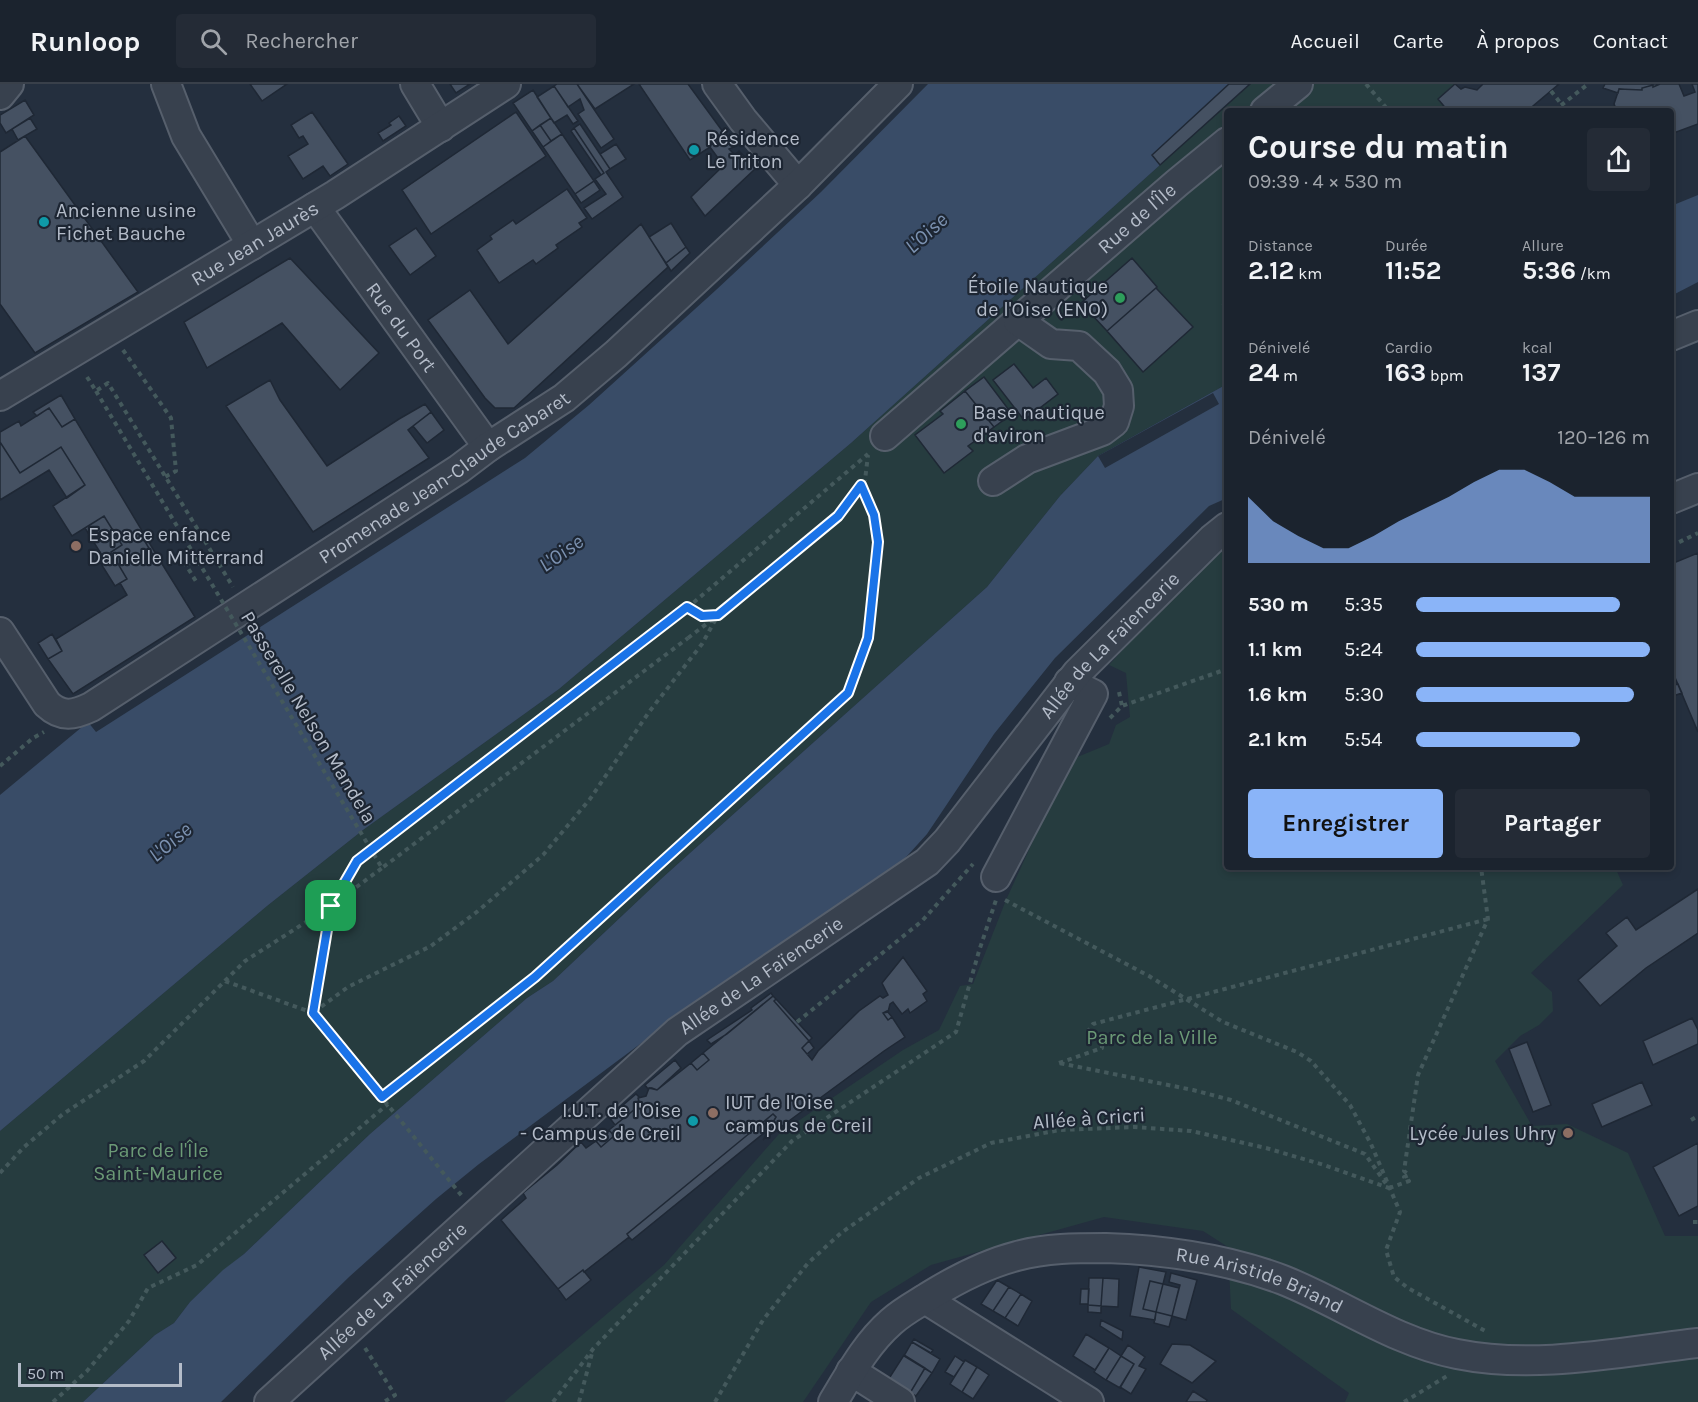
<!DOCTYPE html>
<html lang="fr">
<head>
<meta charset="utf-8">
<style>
  :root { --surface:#1b232e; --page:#242b36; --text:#f1f3f6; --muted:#a0a4aa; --line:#39404a; --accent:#8ab4f8 }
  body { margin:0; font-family:Karla,sans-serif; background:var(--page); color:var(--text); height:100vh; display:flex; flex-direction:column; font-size:22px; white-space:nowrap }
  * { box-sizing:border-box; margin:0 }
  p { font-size:20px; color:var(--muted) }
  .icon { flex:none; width:33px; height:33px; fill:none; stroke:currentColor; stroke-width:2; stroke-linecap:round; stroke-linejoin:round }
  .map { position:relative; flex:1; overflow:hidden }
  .drawer { position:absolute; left:1224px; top:24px; width:450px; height:762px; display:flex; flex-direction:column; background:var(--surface); border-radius:6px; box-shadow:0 3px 9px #0003,0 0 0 2px var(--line) }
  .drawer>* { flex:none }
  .scale { position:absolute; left:18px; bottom:15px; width:164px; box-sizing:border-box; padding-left:6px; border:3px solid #b4bcc9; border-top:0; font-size:16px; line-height:21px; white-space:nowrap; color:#b4bcc9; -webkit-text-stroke:4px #1d2633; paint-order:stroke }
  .pin { position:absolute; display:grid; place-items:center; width:51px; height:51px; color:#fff; margin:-26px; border-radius:12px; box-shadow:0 3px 9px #0006 }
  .round { display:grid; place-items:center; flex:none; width:63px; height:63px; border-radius:6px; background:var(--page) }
  .summary { display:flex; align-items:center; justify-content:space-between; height:102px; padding:0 24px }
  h1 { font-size:33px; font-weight:700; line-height:45px }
  .metrics { display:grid; grid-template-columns:repeat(3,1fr); gap:9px; height:102px; padding:6px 24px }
  .metrics div { display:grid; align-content:center }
  .metrics b { font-size:26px; font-weight:700 }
  .metrics small { font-size:16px; font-weight:400 }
  .metrics p { font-size:16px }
  .chart { height:168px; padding:12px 24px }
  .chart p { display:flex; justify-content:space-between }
  .chart svg { width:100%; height:108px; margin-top:6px; fill:var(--accent); opacity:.7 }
  .cta { display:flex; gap:12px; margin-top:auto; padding:12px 24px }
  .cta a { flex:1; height:69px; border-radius:6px; background:var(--accent); color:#111; font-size:24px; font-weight:700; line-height:69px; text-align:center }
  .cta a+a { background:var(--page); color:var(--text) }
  ul { padding:0 24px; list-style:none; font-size:20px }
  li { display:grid; grid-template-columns:96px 72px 1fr; align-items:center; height:45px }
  li i { height:15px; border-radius:8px; background:var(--accent) }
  header { display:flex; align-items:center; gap:36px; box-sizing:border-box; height:84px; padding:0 30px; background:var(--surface); border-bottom:2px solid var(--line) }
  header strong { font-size:28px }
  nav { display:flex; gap:33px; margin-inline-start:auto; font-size:21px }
  .search { width:420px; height:54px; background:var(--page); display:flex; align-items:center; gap:15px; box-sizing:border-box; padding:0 21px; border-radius:6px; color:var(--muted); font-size:22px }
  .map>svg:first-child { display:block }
  .green { fill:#263c3f }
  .water { fill:#394c67 }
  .pier { fill:#242f3e }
  .building { fill:#455162; stroke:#1f2835; stroke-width:1.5 }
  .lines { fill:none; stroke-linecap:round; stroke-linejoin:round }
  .minor-casing { stroke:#565f6c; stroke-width:32 }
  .path { stroke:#44595c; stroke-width:4; stroke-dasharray:4.5 4.5; stroke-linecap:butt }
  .minor { stroke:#38414e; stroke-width:28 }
  .path-bridge { stroke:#44595c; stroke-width:4; stroke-dasharray:4.5 4.5; stroke-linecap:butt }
  .route-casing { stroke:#fff; stroke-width:12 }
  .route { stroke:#1a73e8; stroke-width:8 }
  .culture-dot { fill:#0f9aa8; stroke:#1d2633; stroke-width:2 }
  .leisure-dot { fill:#2e9e5b; stroke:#1d2633; stroke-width:2 }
  .education-dot { fill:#8d6e63; stroke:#1d2633; stroke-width:2 }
  .labels { text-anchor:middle; stroke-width:4.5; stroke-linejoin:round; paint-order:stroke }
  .poi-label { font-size:20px; fill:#b4bcc9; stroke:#1d2633; text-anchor:start }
  .street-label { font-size:20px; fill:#b4bcc9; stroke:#1d2633 }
  .park-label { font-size:20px; fill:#6b9a76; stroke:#1d2633 }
  .water-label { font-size:21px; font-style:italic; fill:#7c92b1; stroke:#1d2633 }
</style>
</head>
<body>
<header>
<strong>Runloop</strong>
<div class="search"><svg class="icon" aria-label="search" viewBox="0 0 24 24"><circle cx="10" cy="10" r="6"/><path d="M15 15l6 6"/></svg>Rechercher</div>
<nav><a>Accueil</a><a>Carte</a><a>À propos</a><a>Contact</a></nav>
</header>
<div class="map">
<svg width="1698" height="1318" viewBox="0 0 1698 1318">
  <rect width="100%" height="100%" fill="#242f3e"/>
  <path class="green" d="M1250,0h205l-17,15 10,12h-221v273l-129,72 -38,40 -73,91 -326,292 -108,102 -26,17 -157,136 -126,120 -21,17 -33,31 -16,21 -19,12 -72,67h-83v-271l267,-225 96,-76 196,-141 292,-246z
    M1227,462v321h388l8,18 -92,88 21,19 1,19 -14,14 -19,11 -25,25 37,65 35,-2 61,29 37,83h33v166h-353l4,-9 -118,-84 -3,-62 -25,-16 -99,-14 -173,48 -60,37 -68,100h-299l160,-137 115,-131 124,-84 36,-20 21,-44 13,-2 33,-84 64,-140 39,-16 7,-19 14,-8 -4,-44 -17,-8 46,-51 66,-64z"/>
  <path class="water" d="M928,0h322l-399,359 -292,246 -196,141 -96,76 -267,225v-336l88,-73 8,10 429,-274 64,-53 127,-115 105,-98z
    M1698,111v87l-27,14v-90z
    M1227,300v114l-18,8 -154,152 -61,76 -67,100 -19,21 -28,27 -201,133 -200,149 -43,35 -87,78 -128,125h-138l72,-67 19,-12 16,-21 33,-32 21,-16 126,-120 157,-136 26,-17 108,-102 326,-292 73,-91 38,-40z"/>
  <path class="pier" d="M1213,309l6,11 -114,64 -7,-12z"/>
  <path class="building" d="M250,0h37l-25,17z
    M450,0h20l-14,9z
    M557,0h20l37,55 -13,9 -23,-34 6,-4 -4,-11 -12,8 -14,-21z
    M577,0h57l-39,25z
    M639,0h49l46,63 -5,2 6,6 4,-4 17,17 -51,48 -14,-19 31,-30 -6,-7 2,-2 -8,-11 -20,13z
    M1229,0h21l-90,81 -8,-10z
    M1455,0l6,5 4,-2 12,3 6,-6h76l-32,27h-79l-10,-12z
    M1605,0h55l-7,3v-2l-11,3v2l-23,-1 -1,4 -15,-5z
    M1660,0h19l5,12 11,-4 -3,-8h6v40l-27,10v-23h-54l-3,-7 5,-15 23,1v-2l11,-3v2z
    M554,2l24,35 -5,3 -6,-9 -13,8 -17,-26z
    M533,6l18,28 -19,13 -19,-28z
    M25,16l9,15 -28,18 -6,-10v-8z
    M312,28l36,52 -18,12 -7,-10 -20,13 -15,-23 20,-12 -5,-8 -4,2 -8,-13z
    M516,28l30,44 -115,78 -29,-44z
    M399,32l7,10 -23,15 -5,-8 13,-8 -2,-2z
    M30,34l7,11 -19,11 -6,-11z
    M551,34l11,16 -11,7 -11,-16z
    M580,40l30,45 -4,3 17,25 -31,22 -8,-11 22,-14 -11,-15 9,-6 -30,-45z
    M540,41l11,16 -8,6 -11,-16z
    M574,44l30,45 -3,2 -30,-44z
    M562,50l32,47 -19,13 -32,-47z
    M25,52l113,156 -103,61 -35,-49v-152z
    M616,60l10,15 -16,10 -10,-15z
    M594,97l6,9 -19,13 -6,-9z
    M567,105l20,29 -8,5 3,4 -26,18 2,3 -22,16 -3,-4 -34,23 -22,-33 15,-11 -2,-3 23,-16 3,4z
    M671,139l15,24 -20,16 -17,-26z
    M641,140l27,43 -154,141h-19l-10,-10 -57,-78 42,-30 38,54z
    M416,144l20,28 -26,19 -21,-29z
    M686,163l4,6 -19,18 -5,-8z
    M290,174l89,95 -39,37 -58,-67 -75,45 -23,-46z
    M1132,174l25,29 -50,44 -26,-28z
    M1156,204l37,39 -50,45 -36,-41z
    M1014,280l19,24 13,-10 12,16 -34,26 -31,-40z
    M984,293l28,37 -18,13 -29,-36z
    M270,296l10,20 47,66 72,-47 26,-15 6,8 -23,18 21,28 -116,74 -87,-126z
    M965,307l29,36 -26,19 5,5 -29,22 -29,-38 28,-21 -3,-3z
    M61,311l14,24 -13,8 -13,-19 -12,8 -4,-4z
    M49,324l13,19 13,-8 69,115 -3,1 15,25 3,-1 36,58 -122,77 -25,-35 14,-8 -6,-12 71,-44 -7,-12 7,-4 -16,-27 11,-7 -18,-29 -32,20 -19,-30 32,-21 -24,-38 -41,26 -20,-31v-10l19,-11 2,5z
    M431,328l13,18 -17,13 -14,-17z
    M0,358l20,31 41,-26 24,38 -18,13 -18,-28 -49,30z
    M104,432l18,29 -11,7 16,27 -12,7 -17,-27 5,-2 -18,-29z
    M144,450l15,25 -3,1 -15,-25z
    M1698,469v179l-27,-64v-104z
    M52,550l10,17 -14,8 -10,-16z
    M1678,600l4,9 -9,3 -2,-10z
    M1698,805v44l-52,35 -46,38 -22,-26 39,-34 -11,-13 21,-16 9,13z
    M903,873l24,34 -4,3 4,7 -17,12 -2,-4 -6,5 -9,-12 -3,2 -2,8 -5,1 5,7 4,-3 13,20 -21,14 -121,89 13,-23 -3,-3 -146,120 2,3 -45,35 -1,-2 -25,19 -57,-69 25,-22 -3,-5 34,-28 24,-23 5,6 10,-7 5,6 13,-11 -5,-6 31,-25 -2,-7 8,-2 3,-8 8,2 34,-27 6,7 12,-10 -6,-7 70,-57 3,3 -2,2 35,40 -7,7 10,12 6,-9 41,-40 21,-15 3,2 5,-3 -6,-12z
    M771,909l2,3 -46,38 -16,10 -4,-4 45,-30 -1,-2z
    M776,915l36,39 -3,3 -35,-40z
    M887,927l5,6 -4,3 -5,-7z
    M1692,934l6,12v14l-45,21 -10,-24z
    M809,957l5,7 -7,6 -5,-6z
    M1527,958l24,63 -18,7 -24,-63z
    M703,969l6,7 -12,10 -6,-7z
    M675,976l6,8 -24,22 -5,-2 -4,1 -3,-4z
    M1642,998l10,23 -50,22 -10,-23z
    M636,1010l3,3 -1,5 2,3 -25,20 -6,-8z
    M773,1030l3,3 -7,12 -137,111 -3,-3 -2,-3z
    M609,1046l5,6 -13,11 -5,-6z
    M1698,1059v63l-19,10 -26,-49z
    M162,1157l14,17 -18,15 -14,-18z
    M1139,1183l27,5 -3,12 -13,-3 -7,28 13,3 -1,8 -25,-4z
    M583,1186l8,10 -25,20 -8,-11z
    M1171,1189l26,7 -11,40 -14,-4 8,-31 -11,-3z
    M1089,1194h14l-2,28 -13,-1z
    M1103,1194l16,1 -1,28 -17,-1z
    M997,1196l12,7 -16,24 -12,-7z
    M1150,1197l13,3 -7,28 -13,-3z
    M1163,1200l16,4 -7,28 -16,-4z
    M1009,1203l12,7 -16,24 -12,-7z
    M1081,1205h8l-1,15h-8z
    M1021,1210l11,7 -14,25 -13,-8z
    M1088,1221l13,1v7l-13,-1z
    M1156,1228l16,4 -3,11 -15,-4z
    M1101,1236l22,11 -1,9 -22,-14z
    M1086,1250l23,14 -14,22 -22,-14z
    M914,1255l19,11 -2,3 -19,-11z
    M912,1258l28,17 -8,14 -28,-17z
    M1172,1260l18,1 26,16 -24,22 -32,-19z
    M1128,1261l17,12 -6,9 7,3 -15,25 -11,-7 14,-23 -13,-8z
    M1109,1264l12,8 -15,24 -12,-8z
    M904,1271l21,13 -15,25 -22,-13z
    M955,1272l9,6 -10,15 -9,-5z
    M1121,1272l13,8 -14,24 -14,-8z
    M965,1276l12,7 -15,25 -12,-8z
    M977,1283l12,8 -16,24 -11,-7z
    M925,1284l7,5 -16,23 -6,-3z
    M1193,1307l14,9 -1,2h-20z"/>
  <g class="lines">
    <g class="minor-casing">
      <g id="minor">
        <path d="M166,0l20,52 66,109"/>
        <path d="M415,0l26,43"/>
        <path d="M717,0l26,36 55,65"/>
        <path d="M0,11l9,-11"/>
        <path d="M1265,27l33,-27"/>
        <path id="s1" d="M315,123l173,240"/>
        <path d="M1671,252l27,-11"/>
        <path id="s2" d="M0,312l335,-201 171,-111"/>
        <path id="s3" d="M885,352l292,-253 50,-41"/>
        <path d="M993,397l34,-22 75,-28 12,-9 5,-16 -1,-16 -11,-18 -28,-26 -28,-2 -33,-23"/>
        <path d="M1671,415l27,-11"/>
        <path id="s4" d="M0,548l47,72c15,14 27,11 44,3l368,-238 29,-22 76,-49 52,-44 182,-169 100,-101"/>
        <path d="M996,793l97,-183 -24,-12"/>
        <path d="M925,1215l164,103"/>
        <path d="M851,1287l49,31"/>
        <path id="s5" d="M269,1318l408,-370 250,-170 20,-21 130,-168 135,-134 15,-12"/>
        <path id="s6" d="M833,1318c17,-28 33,-58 58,-80 12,-11 26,-18 40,-27 26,-16 55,-31 86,-39 29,-8 59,-8 89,-8 61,2 119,10 177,32 58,23 112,62 174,74 79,16 162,-2 241,-11"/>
      </g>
    </g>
    <path class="path" d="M1366,0l23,27
      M1551,7l11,14
      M1554,27l34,-27
      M1223,222l4,-4
      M123,266l48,68 5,53 -11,6
      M87,293l9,14 12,-8 125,204
      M1671,462l27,-13
      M197,474l-11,7 11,18
      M687,523l15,9 15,-1
      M688,554l30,-23 120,-99 27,-36 3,-25
      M1119,608l3,14
      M1110,634l12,-12 105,-37
      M0,682l33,-28 11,-6
      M1005,816l144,76 74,46 74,30 14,9 39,44 21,39 29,68 -14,38 8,27 14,11 79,44
      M225,897l88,32 149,183
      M314,928l34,-25 83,-41 47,-35 65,-56 47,-56 59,-87 53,-68 16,-29
      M313,929l18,-107 26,-45 309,-235 202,-172
      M797,938l125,-101 51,-57
      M382,1013l153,-120 313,-284 20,-55 10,-96 -4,-27 -13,-30
      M1691,1036l7,-4
      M0,1089l24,-26 39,-33 81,-53 101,-100 86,-55 51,-38
      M1389,1104l20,-7 -5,-4 5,-2 -5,-4 14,-96 70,-156 -7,-52
      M1693,1138h5
      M365,1264l30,47 -11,7
      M53,1318l34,-31 42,-50 19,-33 49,-23 191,-161
      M553,1318l40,-53 199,-208 164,-109 23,-81 17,-51
      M579,1318l13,-49
      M715,1318l48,-82 45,-57 33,-30 78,-55 72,-35 69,-13 74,-3 57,4 75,17 58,17 65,23 -24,-34 -134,-54 -38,-10 -134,-27
      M1404,1318l43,-26"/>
    <use href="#minor" class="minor"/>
    <path class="path-bridge" d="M96,307l286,477 306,-230
      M1059,979l43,-15v-10l-15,-5 6,-9 395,-105"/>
  </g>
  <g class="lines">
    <g class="route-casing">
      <path id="route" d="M861,401l13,30 4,27 -10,96 -20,55 -313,284 -153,120 -69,-84 18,-107 26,-45 330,-254 15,9 16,-1 120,-99z"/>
    </g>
    <use href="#route" class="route"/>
  </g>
  <g class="culture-dot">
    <circle cx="694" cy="66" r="6"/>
    <circle cx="44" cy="138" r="6"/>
    <circle cx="693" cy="1037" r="6"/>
  </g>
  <g class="leisure-dot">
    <circle cx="1120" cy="214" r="6"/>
    <circle cx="961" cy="340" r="6"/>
  </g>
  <g class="education-dot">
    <circle cx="76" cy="462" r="6"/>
    <circle cx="713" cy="1029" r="6"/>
    <circle cx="1568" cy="1049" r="6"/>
  </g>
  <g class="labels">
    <g class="poi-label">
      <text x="706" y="61">Résidence<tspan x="706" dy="23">Le Triton</tspan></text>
      <text x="56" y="133">Ancienne usine<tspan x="56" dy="23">Fichet Bauche</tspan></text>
      <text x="1108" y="209" text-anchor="end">Étoile Nautique<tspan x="1108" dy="23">de l'Oise (ENO)</tspan></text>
      <text x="973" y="335">Base nautique<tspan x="973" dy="23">d'aviron</tspan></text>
      <text x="88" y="457">Espace enfance<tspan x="88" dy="23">Danielle Mitterrand</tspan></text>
      <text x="725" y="1025">IUT de l'Oise<tspan x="725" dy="23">campus de Creil</tspan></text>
      <text x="681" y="1033" text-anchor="end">I.U.T. de l'Oise<tspan x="681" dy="23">- Campus de Creil</tspan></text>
      <text x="1556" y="1056" text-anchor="end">Lycée Jules Uhry</text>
    </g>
    <g class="street-label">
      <text dy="7" stroke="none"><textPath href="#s3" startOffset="333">Rue de l'Île</textPath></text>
      <text dy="7" stroke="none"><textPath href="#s2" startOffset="297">Rue Jean Jaurès</textPath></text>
      <text dy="7" stroke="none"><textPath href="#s1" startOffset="148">Rue du Port</textPath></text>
      <text dy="7" stroke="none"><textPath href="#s4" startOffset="555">Promenade Jean-Claude Cabaret</textPath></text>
      <text dy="7" stroke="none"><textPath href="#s5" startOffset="1137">Allée de La Faïencerie</textPath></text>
      <text transform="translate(309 633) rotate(59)" y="7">Passerelle Nelson Mandela</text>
      <text dy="7" stroke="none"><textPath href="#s5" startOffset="652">Allée de La Faïencerie</textPath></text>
      <text transform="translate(1089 1034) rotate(-4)" y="7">Allée à Cricri</text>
      <text dy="7" stroke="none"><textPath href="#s6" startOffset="490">Rue Aristide Briand</textPath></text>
      <text dy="7" stroke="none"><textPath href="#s5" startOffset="166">Allée de La Faïencerie</textPath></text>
    </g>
    <g class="park-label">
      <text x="1152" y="960">Parc de la Ville</text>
      <text x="158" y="1073">Parc de l'Île<tspan x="158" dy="23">Saint-Maurice</tspan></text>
    </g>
    <g class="water-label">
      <text transform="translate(926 149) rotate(-42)" y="7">L'Oise</text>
      <text transform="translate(561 469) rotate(-35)" y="7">L'Oise</text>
      <text transform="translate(170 758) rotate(-40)" y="7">L'Oise</text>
    </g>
  </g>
</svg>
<div class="scale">50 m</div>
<div class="pin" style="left:331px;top:822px;background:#1e9e55"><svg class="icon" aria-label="arrive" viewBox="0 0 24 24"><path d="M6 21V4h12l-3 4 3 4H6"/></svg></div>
<section class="drawer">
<div class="summary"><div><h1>Course du matin</h1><p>09:39 · 4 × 530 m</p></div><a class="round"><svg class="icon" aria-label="share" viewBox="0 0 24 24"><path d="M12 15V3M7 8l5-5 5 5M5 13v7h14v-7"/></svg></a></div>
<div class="metrics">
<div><p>Distance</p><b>2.12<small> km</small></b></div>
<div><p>Durée</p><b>11:52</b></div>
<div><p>Allure</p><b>5:36<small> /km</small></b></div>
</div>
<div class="metrics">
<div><p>Dénivelé</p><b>24<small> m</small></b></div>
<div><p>Cardio</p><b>163<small> bpm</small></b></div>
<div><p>kcal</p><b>137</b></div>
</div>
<div class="chart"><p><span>Dénivelé</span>120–126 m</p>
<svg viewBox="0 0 160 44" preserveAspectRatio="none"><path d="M0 44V17L10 27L20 33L30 38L40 38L50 33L60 27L70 22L80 17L90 11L100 6L110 6L120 11L130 17L140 17L150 17L160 17V44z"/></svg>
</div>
<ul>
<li><b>530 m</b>5:35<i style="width:87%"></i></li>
<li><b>1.1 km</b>5:24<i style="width:100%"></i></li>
<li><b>1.6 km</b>5:30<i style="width:93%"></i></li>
<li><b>2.1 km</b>5:54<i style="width:70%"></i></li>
</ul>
<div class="cta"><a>Enregistrer</a><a>Partager</a></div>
</section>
</div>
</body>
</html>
